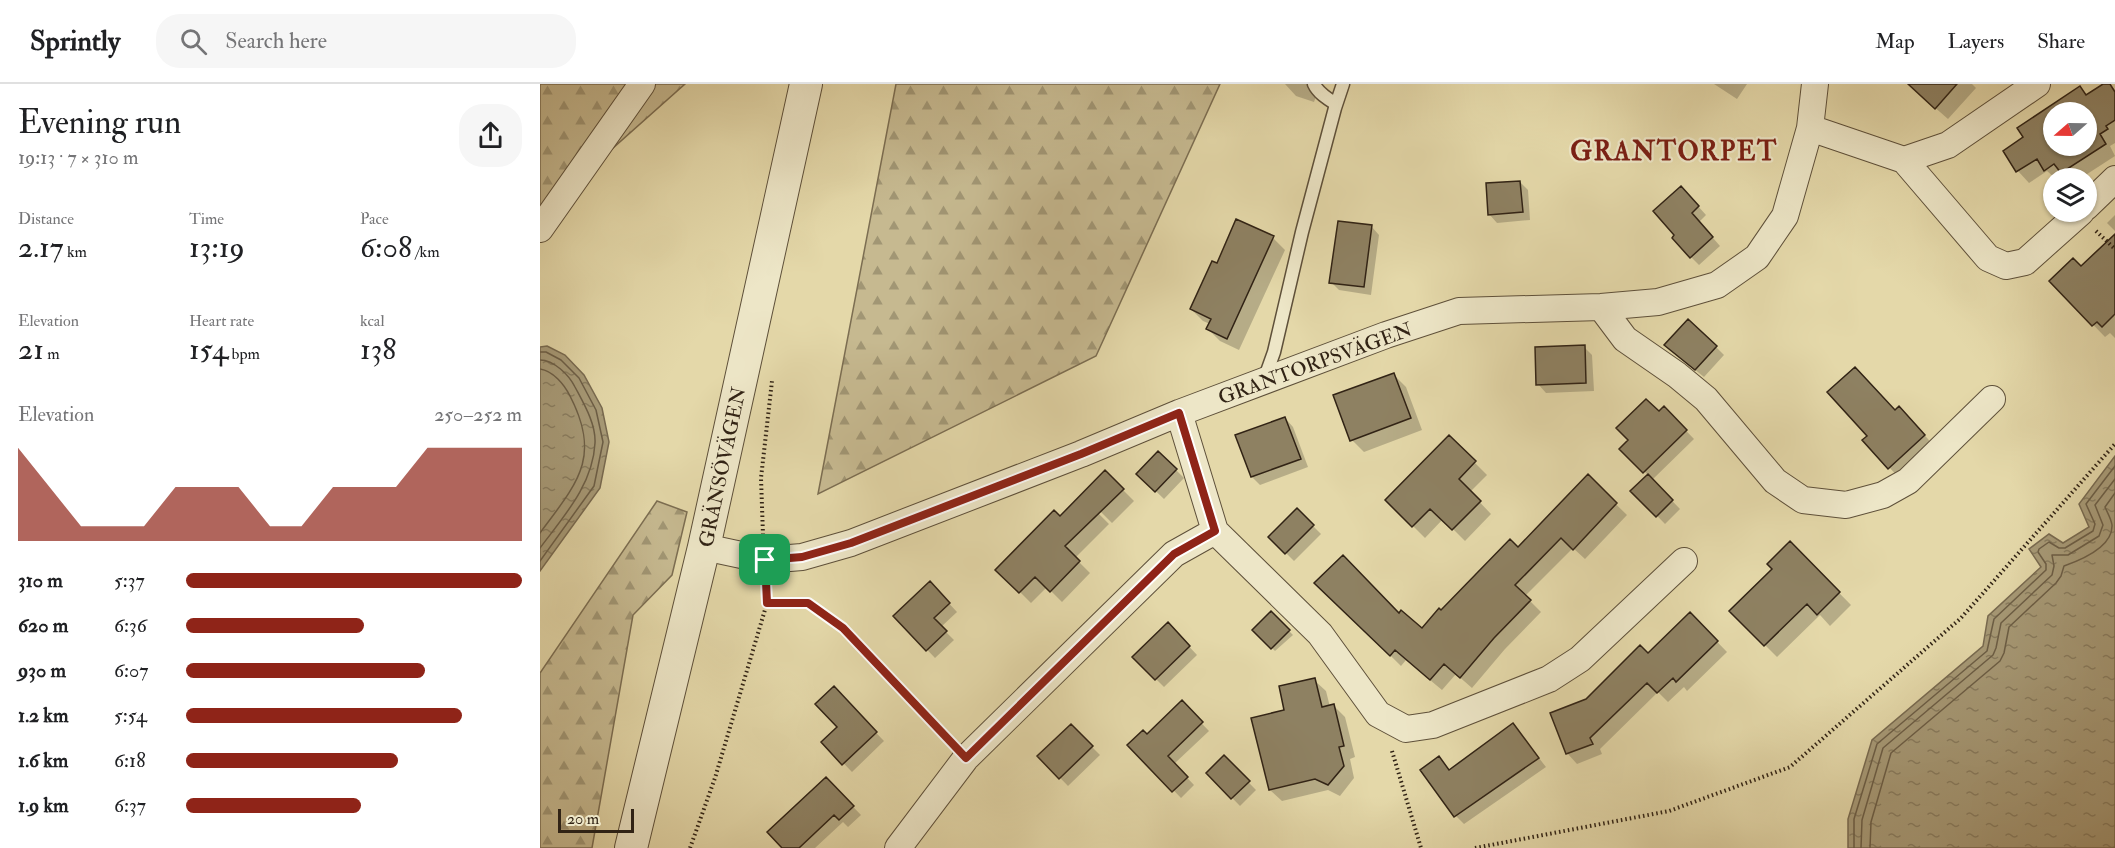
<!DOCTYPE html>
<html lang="en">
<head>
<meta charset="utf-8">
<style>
  :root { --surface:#fff; --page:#f6f6f6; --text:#202124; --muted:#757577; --line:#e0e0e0; --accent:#8f2418 }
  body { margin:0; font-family:"IM FELL Double Pica",serif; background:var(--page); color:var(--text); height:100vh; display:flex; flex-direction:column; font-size:22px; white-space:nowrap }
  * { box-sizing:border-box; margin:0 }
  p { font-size:20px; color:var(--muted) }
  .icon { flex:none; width:33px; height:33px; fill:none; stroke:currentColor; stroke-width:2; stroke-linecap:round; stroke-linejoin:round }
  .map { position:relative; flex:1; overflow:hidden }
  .drawer { display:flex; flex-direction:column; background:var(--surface); width:540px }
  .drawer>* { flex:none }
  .needle { width:39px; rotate:250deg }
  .buttons { position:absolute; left:1503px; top:18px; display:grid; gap:12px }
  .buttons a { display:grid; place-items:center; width:54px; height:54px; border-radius:50%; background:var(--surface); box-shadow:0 2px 4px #0004; font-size:30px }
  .scale { position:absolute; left:18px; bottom:15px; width:76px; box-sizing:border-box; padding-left:6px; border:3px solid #312315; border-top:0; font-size:16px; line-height:21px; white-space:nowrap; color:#312315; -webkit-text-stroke:4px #ede6c7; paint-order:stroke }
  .pin { position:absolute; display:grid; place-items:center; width:51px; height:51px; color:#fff; margin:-26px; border-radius:12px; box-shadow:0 3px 9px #0006 }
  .round { display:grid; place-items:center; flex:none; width:63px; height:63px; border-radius:24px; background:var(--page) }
  .overview { display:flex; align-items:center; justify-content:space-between; height:102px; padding:0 18px }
  h1 { font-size:33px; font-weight:600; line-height:45px }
  .figures { display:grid; grid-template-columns:repeat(3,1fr); gap:9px; height:102px; padding:6px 18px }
  .figures div { display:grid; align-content:center }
  .figures b { font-size:30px; font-weight:600 }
  .figures small { font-size:16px; font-weight:400 }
  .figures p { font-size:16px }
  .chart { height:168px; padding:12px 18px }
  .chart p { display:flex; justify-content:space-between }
  .chart svg { width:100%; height:108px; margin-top:6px; fill:var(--accent); opacity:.7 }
  ul { padding:0 18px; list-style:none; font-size:20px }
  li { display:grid; grid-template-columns:96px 72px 1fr; align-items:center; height:45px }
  li i { height:15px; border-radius:8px; background:var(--accent) }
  header { display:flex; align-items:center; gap:36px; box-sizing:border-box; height:84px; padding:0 30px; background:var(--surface); border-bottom:2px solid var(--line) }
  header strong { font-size:28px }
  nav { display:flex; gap:33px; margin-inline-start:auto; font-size:21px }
  .search { width:420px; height:54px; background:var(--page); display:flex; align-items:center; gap:15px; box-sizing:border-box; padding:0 21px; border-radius:24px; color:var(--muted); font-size:22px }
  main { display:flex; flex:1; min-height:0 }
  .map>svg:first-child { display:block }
  .forest { fill:url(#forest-firs); stroke:#7c6e52; stroke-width:1.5 }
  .water { fill:url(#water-ripples); stroke:#786a50; stroke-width:1.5 }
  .shadow { fill:#0003; fill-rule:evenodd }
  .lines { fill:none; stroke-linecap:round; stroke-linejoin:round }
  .shore { stroke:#6c5e46; stroke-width:1.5 }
  .building { fill:#8e8162; stroke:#312315; stroke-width:1.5; fill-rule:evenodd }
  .service-casing { stroke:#5e503a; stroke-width:15 }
  .minor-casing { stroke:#5e503a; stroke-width:28 }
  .tertiary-casing { stroke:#5e503a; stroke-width:34 }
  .path { stroke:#312315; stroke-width:4; stroke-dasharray:1.5 3; stroke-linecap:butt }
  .service { stroke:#ede6c7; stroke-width:12 }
  .minor { stroke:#ede6c7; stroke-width:26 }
  .tertiary { stroke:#ede6c7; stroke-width:32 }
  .route-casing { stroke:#fff; stroke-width:12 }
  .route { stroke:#8f2418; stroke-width:8 }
  .labels { text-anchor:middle; stroke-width:4.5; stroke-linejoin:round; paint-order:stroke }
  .street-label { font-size:20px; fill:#312315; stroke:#ede6c7 }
  .district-label { font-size:26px; font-weight:bold; letter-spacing:1.5px; fill:#7a1f14; stroke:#ede6c7 }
</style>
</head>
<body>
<header>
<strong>Sprintly</strong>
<div class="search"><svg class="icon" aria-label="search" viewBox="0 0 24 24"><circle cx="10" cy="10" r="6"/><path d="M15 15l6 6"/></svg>Search here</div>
<nav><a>Map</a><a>Layers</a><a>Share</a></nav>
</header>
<main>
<section class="drawer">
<div class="overview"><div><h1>Evening run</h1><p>19:13 · 7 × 310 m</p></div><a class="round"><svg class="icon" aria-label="share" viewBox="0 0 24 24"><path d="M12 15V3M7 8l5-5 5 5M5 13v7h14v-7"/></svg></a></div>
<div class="figures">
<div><p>Distance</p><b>2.17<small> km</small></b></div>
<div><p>Time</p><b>13:19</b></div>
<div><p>Pace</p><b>6:08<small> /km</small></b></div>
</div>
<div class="figures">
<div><p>Elevation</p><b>21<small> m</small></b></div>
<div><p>Heart rate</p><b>154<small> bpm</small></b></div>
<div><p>kcal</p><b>138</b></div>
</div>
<div class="chart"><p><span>Elevation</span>250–252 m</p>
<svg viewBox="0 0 160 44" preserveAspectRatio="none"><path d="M0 44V6L10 22L20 38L30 38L40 38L50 22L60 22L70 22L80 38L90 38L100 22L110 22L120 22L130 6L140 6L150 6L160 6V44z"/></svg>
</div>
<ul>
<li><b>310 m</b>5:37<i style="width:100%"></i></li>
<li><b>620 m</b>6:36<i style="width:53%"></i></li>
<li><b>930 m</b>6:07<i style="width:71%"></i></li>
<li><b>1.2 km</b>5:54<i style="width:82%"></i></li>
<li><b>1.6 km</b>6:18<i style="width:63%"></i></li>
<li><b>1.9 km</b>6:37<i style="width:52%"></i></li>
</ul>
</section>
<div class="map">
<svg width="1575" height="764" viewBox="0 0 1575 764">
  <defs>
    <pattern id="forest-firs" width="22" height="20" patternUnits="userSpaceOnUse" patternTransform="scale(1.5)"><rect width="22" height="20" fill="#c6b990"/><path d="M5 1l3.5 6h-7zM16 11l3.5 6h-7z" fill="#a19674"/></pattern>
    <pattern id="water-ripples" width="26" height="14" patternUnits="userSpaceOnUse" patternTransform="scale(1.5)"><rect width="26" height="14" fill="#a79a77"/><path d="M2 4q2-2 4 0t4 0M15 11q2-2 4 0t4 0" fill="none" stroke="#897d60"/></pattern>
  </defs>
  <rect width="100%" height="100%" fill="#e4d8a9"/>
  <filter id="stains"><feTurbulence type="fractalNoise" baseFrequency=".00333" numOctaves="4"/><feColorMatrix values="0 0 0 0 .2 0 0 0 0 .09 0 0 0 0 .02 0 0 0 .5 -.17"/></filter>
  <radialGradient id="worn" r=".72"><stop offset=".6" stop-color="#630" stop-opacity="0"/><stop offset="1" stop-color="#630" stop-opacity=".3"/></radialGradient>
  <path class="forest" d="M0,0h145l-145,129z
    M356,0h324l-124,272 -278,138z
    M117,417l30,11 -15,63 -39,40 -41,233h-52v-175z"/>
  <path class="water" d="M7,262l18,9 19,20 18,33 7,34 -9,46 -60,83v-224z
    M1575,372v392h-267v-29l24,-79 111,-94 5,-30 53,-49 -12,-18 20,-15 14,9 26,-16 -10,-23z"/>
  <path class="shadow" d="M745,0h35l-6,18 -18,-6z
    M1174,0h33l-10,15z
    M1368,0h64l4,4 -28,31z
    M1566,0h3l6,6v53l-5,3 5,10 -34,22h-13l-3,-2 -5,2h-5l-8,-7 -18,12 -11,-12 -13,-20 20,-13 55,-50 8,8zM1514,28h32v34h-32z
    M980,98l8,8 2,30 -33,3 -8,-9z
    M1149,112l17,19 -7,7 21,24 -21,19 -8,-8z
    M1575,131v16l-8,-8z
    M831,142l8,9 -8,60 -32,-5 -8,-8z
    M1575,152v102l-5,-5 -5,4 -54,-56 30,-13z
    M733,154l12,12 -46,100 -19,-9 -12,-12 2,-5 -7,-3 -12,-12 26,-44z
    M1044,263l8,8 2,36 -48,2 -8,-9z
    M1176,263l8,8 -20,22 -30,-24z
    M854,291l12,12 16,43 -58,22 -12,-12z
    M1124,324l30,31 -42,41 28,29 -15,15 -32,-33 16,-15 -27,-27z
    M1355,328l16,8 25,28 -35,32 -37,-40z
    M745,334l8,9 15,40 -48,18 -8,-8z
    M909,353l38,38 -17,17 21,22 -26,27 -22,-22 -18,19 -38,-38z
    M619,369l25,25 -20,21 -26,-25z
    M565,388l29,29 -22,22 -16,-16 -2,2 15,15 -34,34 15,15 -28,29 -15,-15 -16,16 -33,-33 62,-52z
    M1048,393l39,38 -42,44 -12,-11 -48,48 16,16 -36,37 -33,39 -16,-14 -14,16 -36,-30 -5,6 -84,-83 82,32 23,15 19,-18 77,-62z
    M757,426l24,24 -27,27 -24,-24z
    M1250,459l61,62 -21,21 -10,-11 -43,42 -46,-46 43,-42z
    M390,499l27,29 -16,15 13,13 -19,18 -40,-42z
    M731,529l22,22 -18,16 -21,-21z
    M1150,530l37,38 -40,39 -3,-4 -16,15 -10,-10 -58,57 2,5 -25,10 -10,-11 20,-53 61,-45z
    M628,540l29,31 -33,32 -30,-30z
    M774,596l12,11 4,16 4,-1 11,11 10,40 -5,2 4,19 -14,18 -12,-6 -46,11 -12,-11 16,-79z
    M293,604l51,53 -32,31 -29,-30 16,-15z
    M642,619l27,28 -35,33 20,21 -13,13 -51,-53 17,-9z
    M973,641l33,42 -82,57 -8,-8 -17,-58 11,13z
    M531,642l29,29 -32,31 -29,-30z
    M684,673l32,33 -16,16 -32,-33z
    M294,703l27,28 -13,12 -5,-5 -28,26h-31l-15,-16z"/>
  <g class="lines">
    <path class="shore" d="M0,268h6l15,8 18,18 17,32 7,32 -9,44 -54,75
      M0,276c14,0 29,15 35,27 9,17 21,37 20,56 -2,42 -32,74 -55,105
      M0,285c13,2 24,15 30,27 32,62 7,87 -30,137
      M1314,764v-29l23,-75 110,-93 7,-32 52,-49v-6l-8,-12 1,-3 10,-7 10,6h6l28,-17 2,-7 -9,-20 29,-38
      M1321,764l1,-28 21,-72 110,-93 3,-7 5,-25 51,-48 2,-9 -2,-11h16l31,-19 4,-11 -8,-20 20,-26
      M1330,764l1,-26 20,-69 109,-92 4,-8 5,-26 47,-44 5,-7 3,-10c17,-6 49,-19 48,-41 -1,-7 -5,-13 -7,-18l10,-14"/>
  </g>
  <path class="building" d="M1368,0h49l-22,25z
    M1563,0h7l5,8v28l-9,6 2,3 -8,5 6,10 -45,29 -7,-9 -10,7 -7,-12 -21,13 -13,-21 20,-14 -6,-9 63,-42 6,9zM1514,28h32v34h-32z
    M980,97l3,31 -35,3 -2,-32z
    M1141,102l18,20 -7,7 21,24 -23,21 -18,-20 2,-3 -21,-24z
    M696,135l38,17 -47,103 -21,-10 5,-10 -21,-10 22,-48 5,2z
    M798,137l34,4 -8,62 -35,-4z
    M1575,150v80l-13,13 -5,-5 -5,4 -43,-45 24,-23 8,8z
    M1148,235l29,27 -22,24 -31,-25z
    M1045,261l1,38 -50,2 -1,-38z
    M1315,283l40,43 4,-4 26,29 -37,34 -26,-29 5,-4 -40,-44z
    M854,289l17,45 -61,23 -17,-46z
    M1106,315l13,12 5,-5 23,24 -44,43 -24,-24 9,-9 -12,-12z
    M745,333l16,42 -50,18 -16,-42z
    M909,351l27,26 -17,18 22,22 -29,29 -22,-21 -18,18 -27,-27z
    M618,367l19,18 -22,23 -19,-18z
    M565,386l19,19 -59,57 15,15 -30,31 -15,-15 -16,16 -24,-23 59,-60 6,6z
    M1048,390l29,29 -44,47 -12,-12 -46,47 16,15 -37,38 -34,40 -16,-14 -14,16 -35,-30 -5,6 -76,-73 29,-28 56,58 2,-3 21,18 17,-20 2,2 69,-71 8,8z
    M1108,390l25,26 -17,17 -26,-26z
    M757,424l17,17 -29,29 -17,-17z
    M1250,457l50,51 -23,23 -10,-11 -43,42 -35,-35 43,-42 -5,-5z
    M390,497l20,22 -16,15 13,13 -21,20 -33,-35z
    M731,527l19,19 -19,19 -19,-19z
    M1150,528l28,29 -42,41 -3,-4 -16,15 -10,-10 -57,55 3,6 -27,10 -16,-41 36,-14 54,-54 8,8z
    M628,538l22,24 -35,34 -23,-23z
    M775,594l7,29 12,-3 10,42 -5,1 5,19 -16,19 -13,-6 -46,11 -18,-72 33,-8 -5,-24z
    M294,602l43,46 -35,33 -21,-23 16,-15 -22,-23z
    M642,616l21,22 -35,34 20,21 -16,15 -45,-47 16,-15 4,4z
    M973,639l26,35 -85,59 -34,-47 19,-14 10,14z
    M531,640l22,22 -34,33 -22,-23z
    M684,671l26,26 -19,18 -25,-26z
    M286,693l28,29 -15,14 -5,-5 -35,33h-17l-15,-16z"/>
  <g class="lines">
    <g class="service-casing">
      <path id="service" d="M774,0c4,9 14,15 22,20
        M724,296l10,-28 28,-120 33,-124 8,-24"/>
    </g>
    <g class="minor-casing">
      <path id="minor" d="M1270,44l94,32 84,98 18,8 19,-4 56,-50
        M1364,76l44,-15 89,-61
        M1546,123l29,-28
        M0,145l102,-145
        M1061,223l24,32 52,36 29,24 69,82 28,19 43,5 37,-10 25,-14 84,-82
        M639,329l36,118 105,103 58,80 28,15 27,-4 116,-46 31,-20 104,-98
        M164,463l61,13 37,-3 49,-14 230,-89 98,-41 207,-78 73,-24 142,-4 57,-5 59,-17 40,-28 28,-41 25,-88 5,-44
        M358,764l68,-90 208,-204 41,-23"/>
    </g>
    <g class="tertiary-casing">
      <path id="tertiary" d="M91,764l73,-301 102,-463"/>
    </g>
    <path class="path" d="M1556,147l19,18
      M223,451l-2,-57 11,-97
      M227,519h41l35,25 107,112
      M852,667l29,97
      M150,764l25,-70 52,-175 -1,-19
      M935,764l194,-37 121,-44 171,-149 154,-174"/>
    <use href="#service" class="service"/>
    <use href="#minor" class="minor"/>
    <use href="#tertiary" class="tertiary"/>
  </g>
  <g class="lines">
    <g class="route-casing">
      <path id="route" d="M639,329l36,118 -41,23 -208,204 -123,-130 -35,-25h-41l-2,-43 37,-3 49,-14 230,-89z"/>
    </g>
    <use href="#route" class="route"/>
  </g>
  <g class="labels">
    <g class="street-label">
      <text transform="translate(775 279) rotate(-20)" y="7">GRANTORPSVÄGEN</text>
      <text transform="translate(182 383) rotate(-78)" y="7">GRÄNSÖVÄGEN</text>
    </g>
    <g class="district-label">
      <text x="1134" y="76">GRANTORPET</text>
    </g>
  </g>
  <rect width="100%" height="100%" filter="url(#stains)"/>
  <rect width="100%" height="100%" fill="url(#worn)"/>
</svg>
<div class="buttons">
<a><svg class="needle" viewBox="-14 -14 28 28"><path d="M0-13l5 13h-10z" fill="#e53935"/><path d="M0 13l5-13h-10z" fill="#757577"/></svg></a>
<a><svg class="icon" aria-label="layers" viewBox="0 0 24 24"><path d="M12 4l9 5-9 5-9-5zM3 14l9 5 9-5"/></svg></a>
</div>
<div class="scale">20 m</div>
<div class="pin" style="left:225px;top:476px;background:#1e9e55"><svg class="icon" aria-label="arrive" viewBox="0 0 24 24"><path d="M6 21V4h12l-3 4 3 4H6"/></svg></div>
</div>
</main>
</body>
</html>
